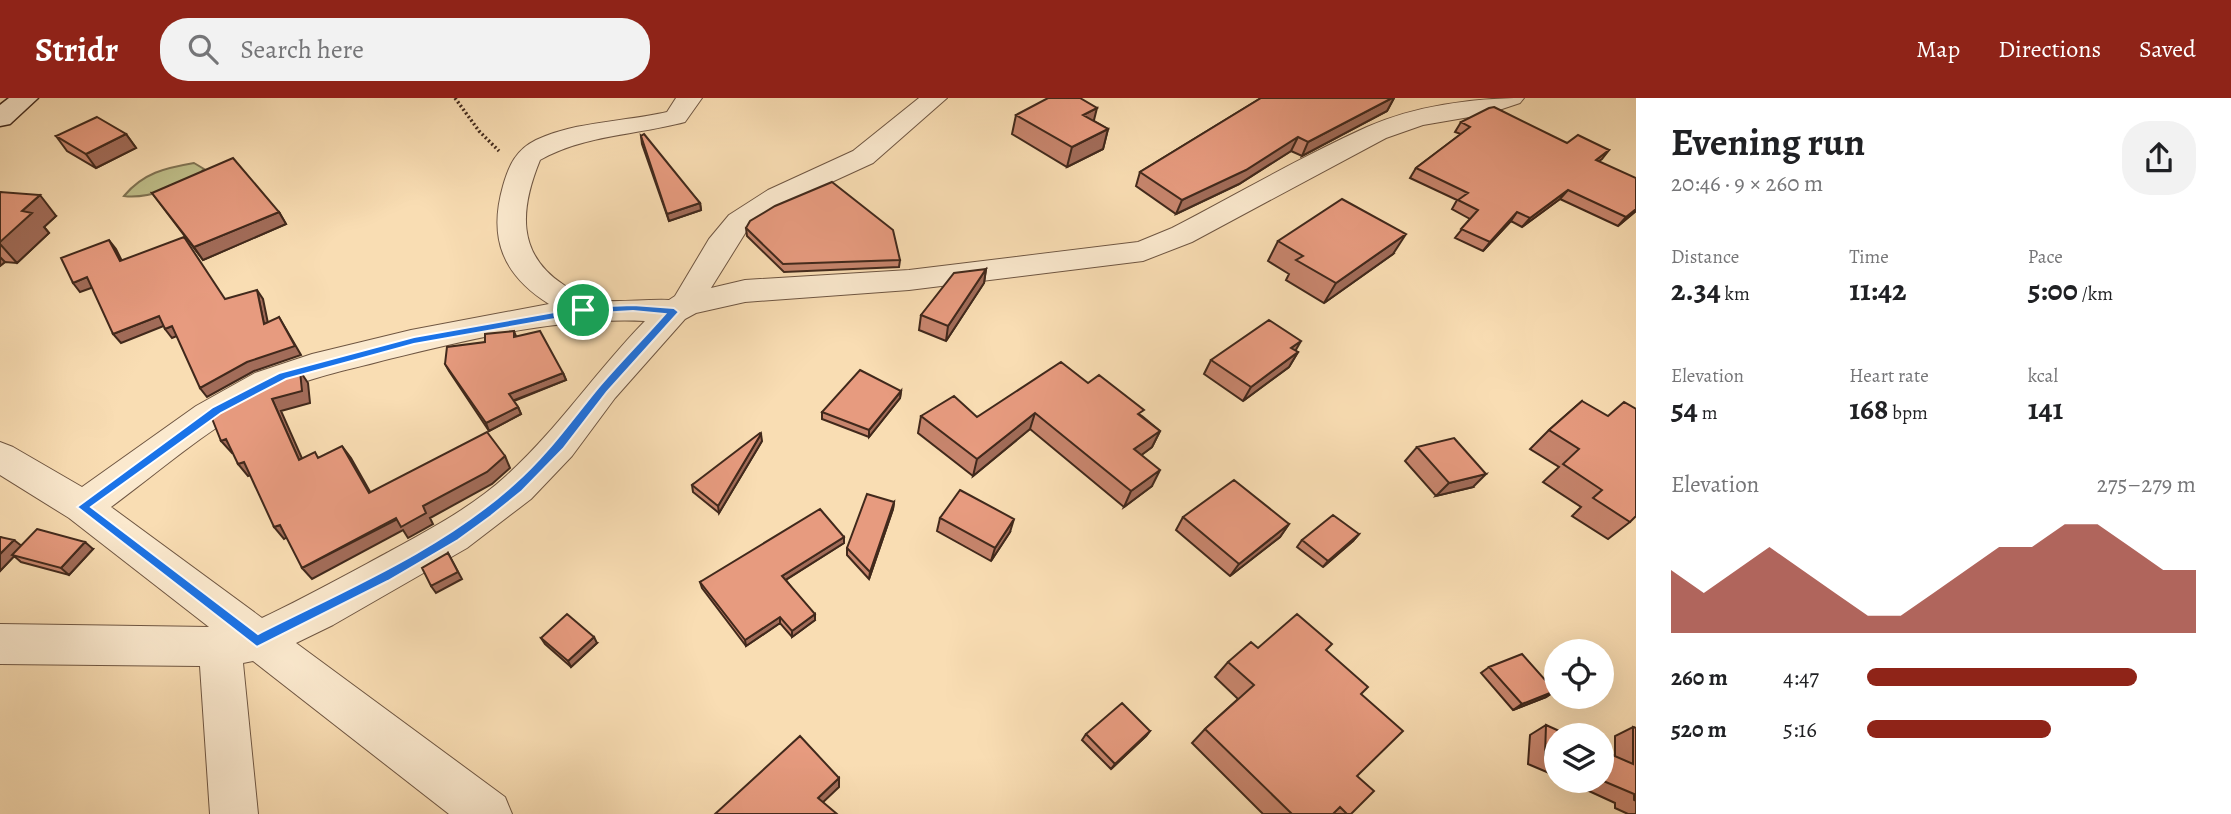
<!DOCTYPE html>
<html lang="en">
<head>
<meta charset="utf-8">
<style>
  :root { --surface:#fff; --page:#f2f2f2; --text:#202124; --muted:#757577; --accent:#8f2418 }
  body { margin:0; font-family:Alegreya,serif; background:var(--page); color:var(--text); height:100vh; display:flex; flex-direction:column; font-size:26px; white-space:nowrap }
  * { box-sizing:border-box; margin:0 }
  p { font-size:23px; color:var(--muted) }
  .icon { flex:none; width:38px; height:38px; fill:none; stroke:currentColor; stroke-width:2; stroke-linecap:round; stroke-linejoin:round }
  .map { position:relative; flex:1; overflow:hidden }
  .sheet { display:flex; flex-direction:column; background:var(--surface); width:595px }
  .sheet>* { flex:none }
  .fabs { position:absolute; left:1544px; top:541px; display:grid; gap:14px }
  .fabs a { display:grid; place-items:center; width:70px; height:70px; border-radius:50%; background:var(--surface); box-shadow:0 7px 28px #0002; font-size:35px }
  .pin { position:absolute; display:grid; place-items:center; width:60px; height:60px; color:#fff; margin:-30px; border:4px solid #fff; border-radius:50%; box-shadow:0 2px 7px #0007 }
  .round { display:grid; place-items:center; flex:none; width:74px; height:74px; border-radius:28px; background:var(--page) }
  .head { display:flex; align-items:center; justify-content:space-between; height:119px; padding:0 35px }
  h1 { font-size:38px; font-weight:700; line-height:52px }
  .metrics { display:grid; grid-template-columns:repeat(3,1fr); gap:10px; height:119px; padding:7px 35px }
  .metrics div { display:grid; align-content:center }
  .metrics b { font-size:30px; font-weight:700 }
  .metrics small { font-size:19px; font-weight:400 }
  .metrics p { font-size:19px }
  .chart { height:196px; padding:14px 35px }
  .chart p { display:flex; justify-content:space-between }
  .chart svg { width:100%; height:126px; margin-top:7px; fill:var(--accent); opacity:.7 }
  ul { padding:0 35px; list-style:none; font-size:23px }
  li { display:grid; grid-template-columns:112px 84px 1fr; align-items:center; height:52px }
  li i { height:18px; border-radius:9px; background:var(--accent) }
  header { display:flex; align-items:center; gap:42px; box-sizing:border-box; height:98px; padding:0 35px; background:var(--accent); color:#fff }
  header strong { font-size:33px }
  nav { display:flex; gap:38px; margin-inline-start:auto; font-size:24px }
  .search { width:490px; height:63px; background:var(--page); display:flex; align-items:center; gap:18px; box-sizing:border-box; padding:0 24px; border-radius:28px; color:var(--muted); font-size:26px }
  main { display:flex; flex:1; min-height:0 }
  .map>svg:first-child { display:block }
  .green { fill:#c0c08b; stroke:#807454; stroke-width:2 }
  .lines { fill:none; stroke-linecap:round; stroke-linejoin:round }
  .minor-casing { stroke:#6f5642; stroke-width:2 }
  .secondary-casing { stroke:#41291c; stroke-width:3 }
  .path { stroke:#41291c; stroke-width:3.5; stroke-dasharray:2 2.5; stroke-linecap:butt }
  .minor { fill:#fbe9ce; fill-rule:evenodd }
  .secondary { fill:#fbe9ce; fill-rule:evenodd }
  .wall { fill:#c7856d; stroke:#41291c; stroke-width:2 }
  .shaded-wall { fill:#a26c59; stroke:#41291c; stroke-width:2 }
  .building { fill:#e79b7f; stroke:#41291c; stroke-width:2 }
  .route { fill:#1a73e8; stroke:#fff; stroke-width:2; fill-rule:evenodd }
</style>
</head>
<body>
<header>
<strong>Stridr</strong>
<div class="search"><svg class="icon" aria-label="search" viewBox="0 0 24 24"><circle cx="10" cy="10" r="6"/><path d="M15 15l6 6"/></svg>Search here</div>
<nav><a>Map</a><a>Directions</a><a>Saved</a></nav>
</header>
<main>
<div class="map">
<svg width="1636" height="716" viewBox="0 0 1636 716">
  <rect width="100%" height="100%" fill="#f9ddb3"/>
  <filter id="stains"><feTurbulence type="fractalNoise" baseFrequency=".00286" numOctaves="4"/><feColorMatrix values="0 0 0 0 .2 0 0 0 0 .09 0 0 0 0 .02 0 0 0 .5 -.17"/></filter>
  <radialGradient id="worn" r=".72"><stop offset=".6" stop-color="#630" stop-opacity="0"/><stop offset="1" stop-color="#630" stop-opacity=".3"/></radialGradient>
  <path class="green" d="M194,65l10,6c-14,17 -59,30 -80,27 19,-23 41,-28 70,-33z"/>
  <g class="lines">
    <g class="minor-casing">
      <path id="minor" d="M676,0h26l-17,24c-49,13 -101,13 -145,38 -20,49 -24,94 24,125 8,5 20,14 29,15 24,3 51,-1 76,0l6,-4 34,-57 20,-24 39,-25 85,-39 66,-53h28l-74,65 -85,39 -39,25 -38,61 34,-8 164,-10 229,-28 34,-14c64,-33 128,-71 195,-101 47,-21 105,-29 157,-29l-4,5 -33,11 -64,11 -37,13 -194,104 -49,19 -234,29 -164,12 -49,11 -11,6 -70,79 -43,58 -41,43 -64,49 -134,77 -37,18 209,154 7,17h-63l-196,-153 -10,2 15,151h-48l-10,-148 -200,-2v-40l209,3 -140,-109 -69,-43v-33l13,5 69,40 114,-81 59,-33 57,-19 99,-24 138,-26c-46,-29 -61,-65 -46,-118 6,-21 13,-36 33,-46 41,-19 88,-18 131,-28zM645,223c-49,50 -87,108 -139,155 -35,32 -79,55 -121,78 -41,22 -81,44 -123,64l-151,-111c51,-38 100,-81 156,-110 38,-19 81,-27 122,-38 82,-20 169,-42 256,-38z"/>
    </g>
    <g class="secondary-casing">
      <path id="secondary" d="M9,0h29l-28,26 -10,2v-21z"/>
    </g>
    <path class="path" d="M455,0l24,33 20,20"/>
    <use href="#minor" class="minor"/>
    <use href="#secondary" class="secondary"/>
  </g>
  <path class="wall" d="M1261,0h133l-7,13 -85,45 -11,-5 -52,33 -63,30 -40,-28 4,-14z
    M1016,17l78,6 14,8 -5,20 -36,18 -55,-33z
    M1461,24l106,21 42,7 -10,11 37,50 -18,15 -58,-27 -38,28 -11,-6 -28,30 -28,-13 15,-19 -18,-10 5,-9 -47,-22 6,-10 45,-34 -6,-2z
    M126,36l10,14 -40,20 -29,-17 -11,-15z
    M641,38l59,67 1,7 -32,11 -27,-77z
    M0,94l56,24 -12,11 5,6 -32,30 -12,-1 -5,4z
    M152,95l127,19 7,12 -83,36z
    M746,130l154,32 -1,7 -115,5 -37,-36z
    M1278,143l115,13 -69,49 -38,-23 3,-6 -21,-13z
    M986,171l-2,14 -38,58 -27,-11 2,-15z
    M514,233l2,5 47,37 3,7 -52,21 4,6 3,7 -32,17 -40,-60 -4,-7 40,-22z
    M1295,253l3,1 -9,15 -46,34 -39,-27 7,-14z
    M1088,285l54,33 18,15 -8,16 -11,8 11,31 -28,21 -94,-78 -57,47 -55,-43 3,-17 56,1z
    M901,293l-1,7 -31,39 -47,-18v-7z
    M1582,303l48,121 -22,17 -36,-23 9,-9 -38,-25 16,-15 -29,-18 19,-19z
    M762,343l-43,72 -26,-21 -1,-7z
    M1417,349l56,40 -37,9 -31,-35z
    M894,404l-1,7 -24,70 -22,-24v-7z
    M1183,419l106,7 -9,13 -50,39 -54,-46z
    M940,420l70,14 -19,29 -54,-30z
    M1359,436l-6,7 -30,26 -26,-20 5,-7z
    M0,439l21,9 72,3 -24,26 -48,-13 -7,-6 -14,15z
    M844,439v6l-58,37 29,40 -23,17 -12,-14 -34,23 -44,-58 -2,-6z
    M541,540l56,5 -26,24 -26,-23z
    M1258,550l68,3 35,43 -4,82 -6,38h-88l-71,-71 13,-14 33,-30 -23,-22 13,-15z
    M1489,569l66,24 -9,6 -33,13 -32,-37z
    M1546,627l10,10v41l-28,-12 2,-29z
    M1633,629l3,1v86h-8l-13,-6v-5l-50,-23h36l14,-24v-20z
    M1150,633l-4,5 -35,33 -29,-29 4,-6z"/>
  <path class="shaded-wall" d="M1392,0h2l-7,13 -85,45 6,-14z
    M1097,10l-5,20 -9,-13z
    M1108,31l-5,20 -36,18 5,-20z
    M126,36l10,14 -40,20 -10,-14z
    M1298,39l-7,14 -52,33 -63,30 6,-14z
    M1609,52l-7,9 -14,10 8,-9z
    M1568,92l-8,9 -38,28 8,-9z
    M40,97l16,21 -12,11 5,6 -32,30 -17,-19v-2l22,-31z
    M700,105l1,7 -32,11 -2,-7z
    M1636,111v2l-18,15 8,-9z
    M279,114l7,12 -83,36 -9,-13z
    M1517,114l-6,9 -28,30 7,-9z
    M1406,136l-13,20 -69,49 12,-20z
    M109,142l7,9 11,22 -7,-10z
    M0,159l5,5 -5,4z
    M986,171l-2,14 -38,58 2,-15z
    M87,179l7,10 -14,5 -7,-9z
    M257,192l6,9 7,34 -6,-9z
    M159,218l7,9 -45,18 -8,-9z
    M279,219l22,38 -47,16 -47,26 -7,-9z
    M172,228l7,9 -7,3 -7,-9z
    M1301,243l-8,14 -2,-7z
    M1298,254l-9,15 -46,34 8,-14z
    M300,273l8,12 2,20 -29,8 27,61 -9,-12 -27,-61z
    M563,275l3,7 -54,21 -3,-7z
    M901,293l-1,7 -31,39v-7z
    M518,309l3,7 -32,17 -3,-8z
    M1035,315l-5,16 -57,47 4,-17z
    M1160,333l-8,16 -25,19 7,-17z
    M761,336l1,7 -43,72 -1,-7z
    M226,341l10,12 -4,2 -11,-12z
    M342,348l9,12 26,46 -8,-11z
    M505,358l5,12 -18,16 -62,34 3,6 -25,14 -5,-8 -91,49 -10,-11 121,-62z
    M244,364l10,12 -6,2 -10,-12z
    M1160,372l-8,16 -28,21 7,-16z
    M1486,376l-13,13 -37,9 13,-13z
    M894,404l-1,7 -24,70 1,-7z
    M1014,421l-4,13 -19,29 4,-13z
    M1289,426l-9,13 -50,39 9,-12z
    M280,427l9,11 -5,3 -10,-12z
    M1359,436l-6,7 -30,26 5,-6z
    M844,439v6l-62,39v-6z
    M14,442l9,7 -23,24v-17z
    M85,444l8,7 -24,26 -8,-7z
    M448,455l14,26 -26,14 -5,-7z
    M815,516v6l-23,17v-6z
    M780,519v6l-34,23 -1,-6z
    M594,539l3,6 -26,24 -3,-6z
    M1555,593l-9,6 -33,13 9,-6z
    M1150,633l-4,5 -35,33 4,-5z
    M839,680v9l-21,20v-9z"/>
  <path class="building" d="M1048,0h32l17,10 -14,7 25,14 -36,18 -56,-32z
    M1261,0h131l-84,44 -10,-5 -52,33 -64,30 -42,-28z
    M1494,9l73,36 11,-8 31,15 -13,10 40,18v31l-10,8 -58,-27 -38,28 -13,-6 -27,30 -29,-13 17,-19 -20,-10 10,-7 -52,-25 54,-41 -9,-5 28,-14z
    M97,19l29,17 -40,20 -30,-18z
    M644,36l56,69 -33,11 -26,-78z
    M233,60l46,54 -85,35 -42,-54z
    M832,84l61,48 7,30 -117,4 -37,-36 4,-7 25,-15z
    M0,94l40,3 -18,16 10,2 -32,29z
    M1342,101l64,35 -70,49 -40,-23 7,-4 -25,-15z
    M184,139l41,62 32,-9 7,34 15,-7 16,29 -48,16 -47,26 -28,-62 -7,3 -6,-13 -46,18 -26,-57 -14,6 -12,-25 48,-18 11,21z
    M986,171l-38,57 -27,-11 33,-42z
    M1269,222l32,21 -10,7 7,4 -47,35 -40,-27z
    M514,233v6l26,-6 23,42 -54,21 9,13 -32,16 -41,-59 2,-17 38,-5v-8z
    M1061,264l27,21 11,-8 45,35 -6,4 22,17 -26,18 26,21 -29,21 -96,-78 -58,46 -56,-43 33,-20 23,21z
    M860,272l41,21 -32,39 -47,-18z
    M300,273l2,20 -30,8 27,61 16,-8 3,6 24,-12 27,47 118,-61 18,24 -18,16 -64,34 3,7 -18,10 -7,4 -5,-9 -94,50 -22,-43 -6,2 -30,-65 -6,2 -12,-25 -5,2 -10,-25 48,-29z
    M1582,303l26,15 16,-14 12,7v107l-6,6 -37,-24 9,-8 -39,-26 16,-15 -30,-19z
    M760,335l1,1 -43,72 -26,-21z
    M1454,340l32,36 -37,9 -32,-36z
    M1234,382l55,44 -50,40 -56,-47z
    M960,392l54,29 -19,29 -55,-30z
    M867,396l27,8 -24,70 -23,-24z
    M820,411l24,28 -62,39 33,38 -23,17 -12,-14 -35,23 -45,-58z
    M1333,417l26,19 -31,27 -26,-21z
    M37,431l48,13 -24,26 -49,-13z
    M0,439l14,3 -14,14z
    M448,455l10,19 -27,14 -9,-18z
    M567,516l27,23 -26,24 -27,-23z
    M1297,516l35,30 -6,6 42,37 -7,7 42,37 -46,45 17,15 -23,23h-4l-7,-7 -7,7h-41l-87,-85 49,-44 -26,-23 23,-20 7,6z
    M1522,556l33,37 -33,13 -33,-37z
    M1122,605l28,28 -35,33 -29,-30z
    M1546,627l22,10h-12v25l-11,-5z
    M1633,629l3,1v73l-2,-1v-6l-33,-14v-30l32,14z
    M800,638l39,42 -21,20 19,16h-122z"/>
  <path class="route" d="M633,207l41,3 5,4 -72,80 -44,57 -41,42 -31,25 -33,24 -70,41 -131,66 -180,-140 136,-100 66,-34 135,-36 169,-30zM633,213l32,3c-22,25 -46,49 -68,75 -27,33 -51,67 -83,95 -73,66 -169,106 -256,150l-167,-127 130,-94 65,-34 128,-35 169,-30z"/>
  <rect width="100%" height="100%" filter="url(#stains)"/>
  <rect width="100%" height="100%" fill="url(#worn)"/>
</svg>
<div class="fabs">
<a><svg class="icon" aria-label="locate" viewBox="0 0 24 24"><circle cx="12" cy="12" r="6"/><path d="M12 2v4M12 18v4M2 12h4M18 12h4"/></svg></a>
<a><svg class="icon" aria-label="layers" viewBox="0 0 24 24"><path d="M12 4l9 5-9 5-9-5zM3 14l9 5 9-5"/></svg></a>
</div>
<div class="pin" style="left:583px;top:212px;background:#1e9e55"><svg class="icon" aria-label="arrive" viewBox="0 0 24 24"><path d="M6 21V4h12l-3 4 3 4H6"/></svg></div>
</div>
<section class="sheet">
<div class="head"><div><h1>Evening run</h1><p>20:46 · 9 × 260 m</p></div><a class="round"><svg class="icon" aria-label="share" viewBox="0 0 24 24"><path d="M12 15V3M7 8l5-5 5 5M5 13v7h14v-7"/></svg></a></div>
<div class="metrics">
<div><p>Distance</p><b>2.34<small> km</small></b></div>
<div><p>Time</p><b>11:42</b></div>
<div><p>Pace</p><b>5:00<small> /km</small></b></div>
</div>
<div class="metrics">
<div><p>Elevation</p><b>54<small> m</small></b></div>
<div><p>Heart rate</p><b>168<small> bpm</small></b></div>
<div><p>kcal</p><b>141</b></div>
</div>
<div class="chart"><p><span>Elevation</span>275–279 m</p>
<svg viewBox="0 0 160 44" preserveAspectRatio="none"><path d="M0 44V22L10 30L20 22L30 14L40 22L50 30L60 38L70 38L80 30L90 22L100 14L110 14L120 6L130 6L140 14L150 22L160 22V44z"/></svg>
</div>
<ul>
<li><b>260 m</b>4:47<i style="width:82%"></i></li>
<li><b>520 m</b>5:16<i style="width:56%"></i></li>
</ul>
</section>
</main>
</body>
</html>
